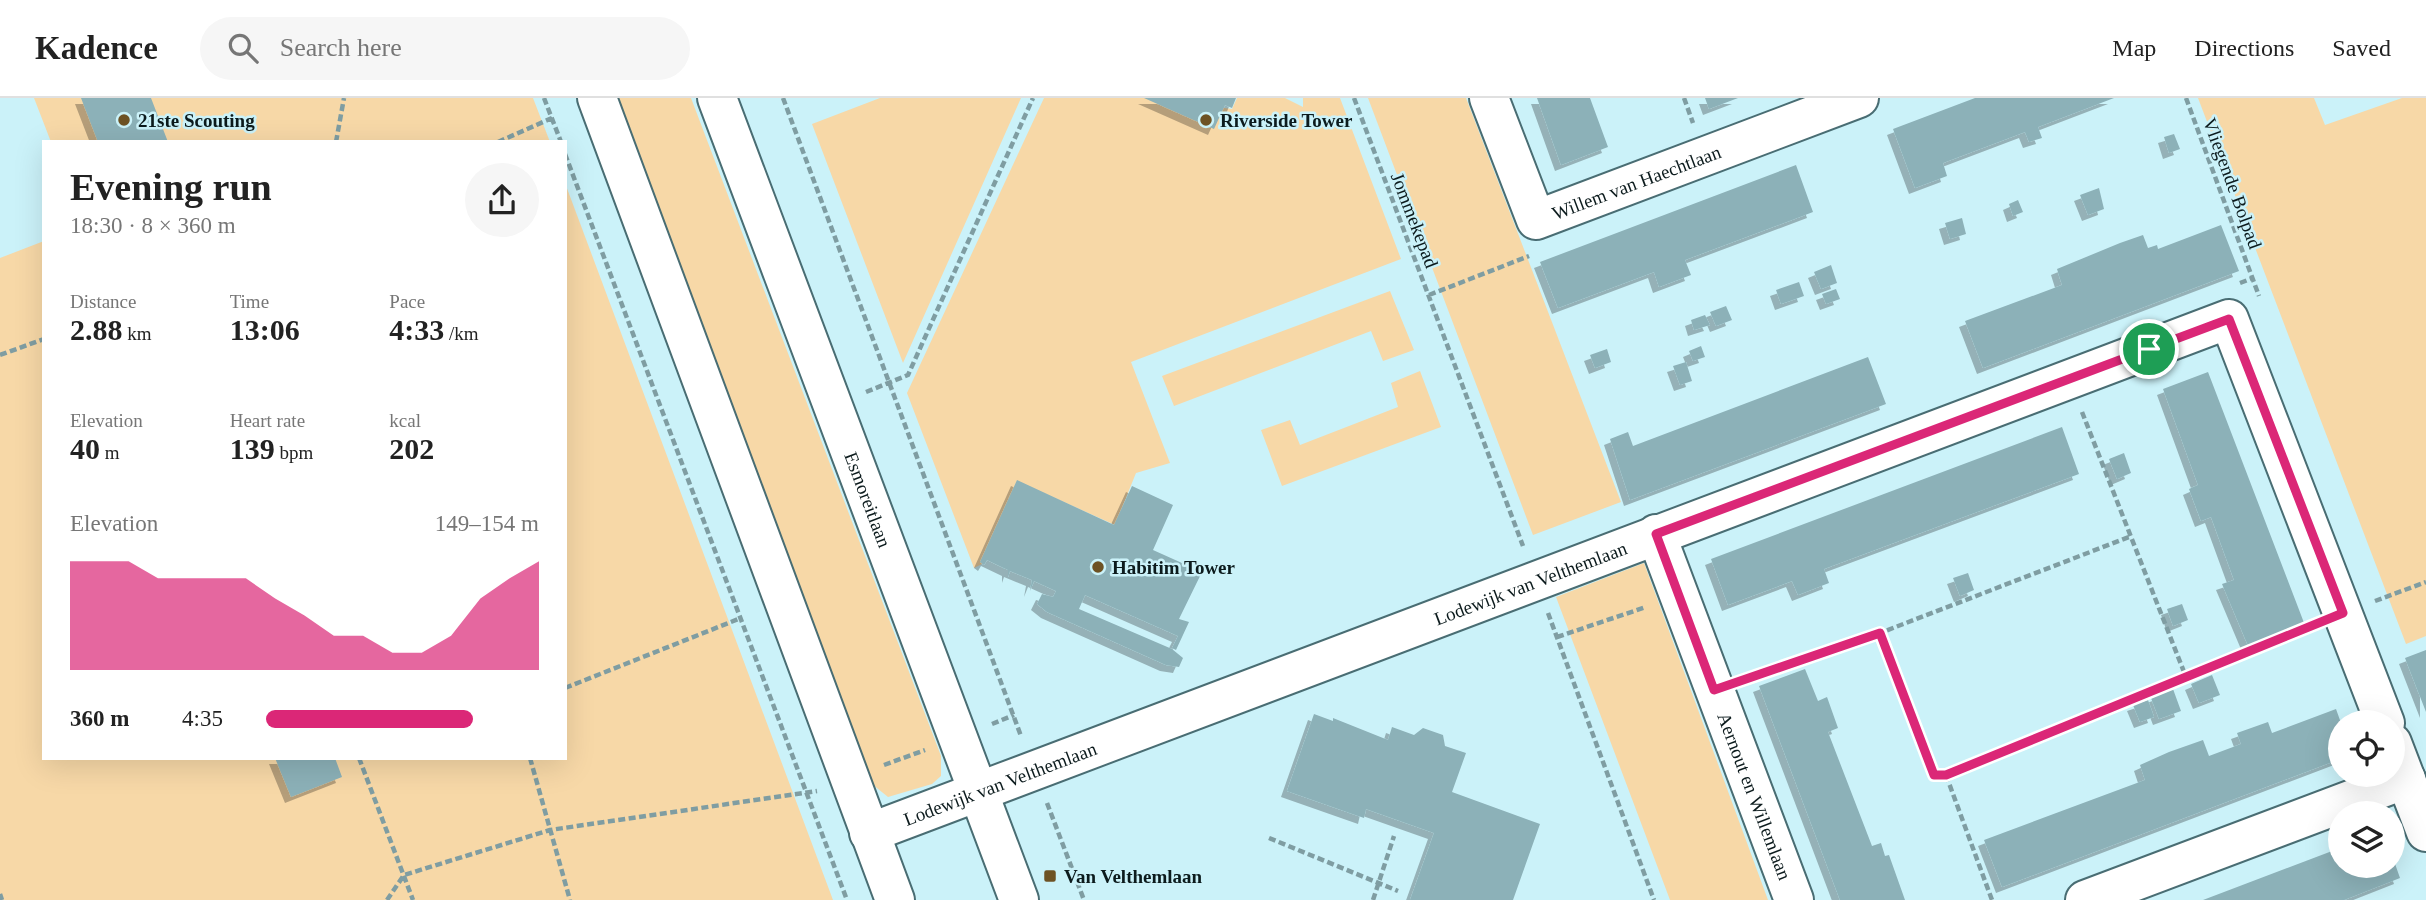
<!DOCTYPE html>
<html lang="en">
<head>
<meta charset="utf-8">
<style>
  :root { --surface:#fff; --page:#f6f6f6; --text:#222; --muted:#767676; --line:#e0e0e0; --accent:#db2777 }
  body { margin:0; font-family:Georgia,serif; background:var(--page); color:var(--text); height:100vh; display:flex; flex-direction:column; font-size:26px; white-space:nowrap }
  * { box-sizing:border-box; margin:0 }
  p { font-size:23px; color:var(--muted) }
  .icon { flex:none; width:38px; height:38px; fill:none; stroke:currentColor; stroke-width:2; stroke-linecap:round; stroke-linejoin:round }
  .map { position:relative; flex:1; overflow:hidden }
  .panel { position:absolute; left:42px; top:42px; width:525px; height:620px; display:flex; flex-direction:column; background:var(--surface); border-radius:0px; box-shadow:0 7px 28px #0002 }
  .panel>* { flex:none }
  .buttons { position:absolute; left:2328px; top:612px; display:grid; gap:14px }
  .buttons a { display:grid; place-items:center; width:77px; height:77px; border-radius:50%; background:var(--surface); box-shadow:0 7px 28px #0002; font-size:35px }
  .pin { position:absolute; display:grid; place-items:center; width:60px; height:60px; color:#fff; margin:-30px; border:4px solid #fff; border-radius:50%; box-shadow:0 2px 7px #0007 }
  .round { display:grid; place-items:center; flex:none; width:74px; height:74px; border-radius:37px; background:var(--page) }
  .head { display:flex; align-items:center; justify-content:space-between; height:119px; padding:0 28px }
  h1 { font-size:38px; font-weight:600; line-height:52px }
  .figures { display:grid; grid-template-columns:repeat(3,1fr); gap:10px; height:119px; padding:7px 28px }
  .figures div { display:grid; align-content:center }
  .figures b { font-size:30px; font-weight:600 }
  .figures small { font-size:19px; font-weight:400 }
  .figures p { font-size:19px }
  .chart { height:196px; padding:14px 28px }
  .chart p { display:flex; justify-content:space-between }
  .chart svg { width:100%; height:126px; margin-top:7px; fill:var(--accent); opacity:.7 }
  ul { padding:0 28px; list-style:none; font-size:23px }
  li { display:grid; grid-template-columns:112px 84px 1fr; align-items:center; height:52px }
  li i { height:18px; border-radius:9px; background:var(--accent) }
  header { display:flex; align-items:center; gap:42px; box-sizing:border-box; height:98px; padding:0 35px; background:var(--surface); border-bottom:2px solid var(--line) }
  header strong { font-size:33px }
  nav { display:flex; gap:38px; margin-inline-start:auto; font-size:24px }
  .search { width:490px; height:63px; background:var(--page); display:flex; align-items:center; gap:18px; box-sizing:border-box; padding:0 24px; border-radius:38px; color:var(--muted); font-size:26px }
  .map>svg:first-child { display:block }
  .green { fill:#f7d8a7 }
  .building { fill:#8cb1b8; filter:url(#shadow) }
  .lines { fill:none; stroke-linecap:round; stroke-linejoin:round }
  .minor-casing { stroke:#496d73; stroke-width:42 }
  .path { stroke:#7f9da2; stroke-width:4.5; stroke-dasharray:7 3.5; stroke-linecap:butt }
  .minor { stroke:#fff; stroke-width:38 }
  .route-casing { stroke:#fff; stroke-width:14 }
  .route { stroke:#db2777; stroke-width:9 }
  .poi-dot { fill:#6d5224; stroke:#cbf2f9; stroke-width:2.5 }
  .labels { text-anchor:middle; stroke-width:5; stroke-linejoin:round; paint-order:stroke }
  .poi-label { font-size:19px; font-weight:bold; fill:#0c1b1d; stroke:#cbf2f9; text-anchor:start }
  .street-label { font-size:19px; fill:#0c1b1d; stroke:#cbf2f9 }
</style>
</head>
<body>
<header>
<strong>Kadence</strong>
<div class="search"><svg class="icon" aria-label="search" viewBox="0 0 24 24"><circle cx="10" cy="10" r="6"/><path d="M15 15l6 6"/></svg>Search here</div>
<nav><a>Map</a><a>Directions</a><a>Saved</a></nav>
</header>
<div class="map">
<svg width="2426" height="802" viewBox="0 0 2426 802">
  <defs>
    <filter id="shadow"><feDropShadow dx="-6" dy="6" stdDeviation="0" flood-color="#0004"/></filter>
  </defs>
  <rect width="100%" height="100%" fill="#cbf2f9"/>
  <path class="green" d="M34,0h499l17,44h-499z
    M613,0h78l250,658v20l-9,8 -44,13 -16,-13z
    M880,0h141l-118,265 -91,-239z
    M1044,0h101l87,11 5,-11h48l18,9v-9h37l61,161 -270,103 39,101 -34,10 -21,52 -98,-44 -35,83 -8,4 -67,-175z
    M1368,0h98l155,404 -88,33z
    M2198,0h116l11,27 77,-27h24v538l-20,8z
    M565,85l268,717h-833v-642l44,-17v517h521z
    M1390,193l24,59 -31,11 -12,-30 -197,75 -12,-30z
    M1420,273l21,56 -159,59 -21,-56 29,-10 10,25 98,-38 -7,-24z
    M1644,465l124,337h-98l-114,-303z"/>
  <path class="building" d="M81,0h70l17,44h-70z
    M1144,0h92l-4,10 -7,-3 -11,24z
    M1537,0h53l18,49 -47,18z
    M1705,0h33l-29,11z
    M1975,0h139l-76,29 4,11 -13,4 -4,-10 -82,31 4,13 -32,12 -22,-59z
    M2174,36l6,15 -11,4 -5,-16z
    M1796,67l17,47 -128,48 6,15 -32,12 -5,-15 -96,36 -18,-46z
    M2099,90l5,21 -16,6 -8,-20z
    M2018,102l5,12 -10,4 -4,-12z
    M1962,120l4,16 -16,5 -5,-16z
    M2221,127l18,46 -256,97 -18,-47 97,-36 -5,-16 63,-26 23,-8 5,13 9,-3 1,4z
    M1831,167l6,18 -16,6 -7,-17z
    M1799,184l5,14 -23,8 -5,-14z
    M1836,191l4,10 -14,5 -4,-10z
    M1726,208l6,14 -16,6 -6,-14z
    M1705,217l5,10 -16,5 -3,-10z
    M1701,248l4,11 -12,4 -4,-10z
    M1607,251l4,13 -16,6 -5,-13z
    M1868,259l18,47 -256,96 -20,-61 18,-7 5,14z
    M1686,264l6,19 -12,4 -7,-19z
    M2208,274l98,256 -57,20 -27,-64 12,-4 -23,-63 -10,4 -12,-32 9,-4 -35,-96z
    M2062,329l17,47 -255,95 5,14 -31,12 -6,-14 -64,24 -17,-46z
    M2124,355l7,20 -14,6 -8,-20z
    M1017,382l97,45 18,-39 41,19 -20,45 49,22 -23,47 10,3 -13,28 -4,-2 6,-12 -93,-41 -6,14 93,40 11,9 -4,9 -13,-2 -119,-53 -10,-8 5,-10 11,3 3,-6 -22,-10 -4,10 2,-11 -22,-9 -2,6v-7l-21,-10 -3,5 -4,-3z
    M1968,475l6,17 -14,6 -7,-18z
    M2182,506l6,16 -15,6 -6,-17z
    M2426,552v62l-21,-54z
    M1805,571l13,32 9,-4 11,31 -10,4 44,114 9,-3 4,13 4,-1 16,45h-65l-81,-214z
    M2212,577l8,20 -21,8 -8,-19z
    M2173,591l8,22 -22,8 -8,-21z
    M2148,602l6,17 -14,5 -7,-17z
    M2336,611l5,14 -1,36 -338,128 -18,-47 161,-60 -5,-15 29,-13 34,-12 6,16 32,-12 -4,-11 31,-11 4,11z
    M1314,616l19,7v-3l55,22 4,-13 22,8 9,-7 20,7 2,11 21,7 -14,39 88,32 -27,76h-103l24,-67 -68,-24 -2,9 -77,-27z
    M275,660h60l7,19 -51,20z
    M2340,750v18h52l1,-8 7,20 -56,22h-141z"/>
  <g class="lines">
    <g class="minor-casing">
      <g id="minor">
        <path d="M597,0l298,802"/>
        <path id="s1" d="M717,0l302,802"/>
        <path id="s2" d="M1489,0l47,122 323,-122"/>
        <path id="s3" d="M1656,436l138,366"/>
        <path d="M2392,645l34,89"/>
        <path id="s4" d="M869,735l1360,-514 156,404"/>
        <path d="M2085,802l321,-121"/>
      </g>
    </g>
    <path class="path" d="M544,0l17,44
      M783,0l238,638
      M1354,0l169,448
      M1684,0l9,25
      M2186,0l73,198
      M336,44l8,-44
      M498,44l54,-24
      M565,56l282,746
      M2240,185l13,-5
      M1429,197l100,-39
      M0,257l44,-16
      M866,294l42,-17 125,-277
      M2082,314l104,265
      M2375,503l51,-19
      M1548,515l106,287
      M1880,535l54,142h12l362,-148
      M1557,539l89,-30
      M1748,580l132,-45 249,-96
      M565,590l176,-70
      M992,626l22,-9
      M359,660l54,142
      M530,660l40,142
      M884,667l41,-15
      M1946,677l46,125
      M1047,705l37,97
      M1269,740l129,53
      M0,796l2,6
      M387,802l17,-25 146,-45 267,-39
      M1373,802l21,-64"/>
    <use href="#minor" class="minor"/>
  </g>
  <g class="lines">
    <g class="route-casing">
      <path id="route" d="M2229,221l114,294 -397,162h-12l-54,-142 -166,57 -58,-156z"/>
    </g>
    <use href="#route" class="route"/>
  </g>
  <g class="poi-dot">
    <circle cx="124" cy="22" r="7"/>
    <circle cx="1206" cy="22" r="7"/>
    <circle cx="1098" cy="469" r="7"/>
    <rect x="1043" y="771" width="14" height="14" rx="3.5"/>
  </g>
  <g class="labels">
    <g class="poi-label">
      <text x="138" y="29">21ste Scouting</text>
      <text x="1220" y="29">Riverside Tower</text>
      <text x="1112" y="476">Habitim Tower</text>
      <text x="1064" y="785">Van Velthemlaan</text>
    </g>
    <g class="street-label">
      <text dy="7" stroke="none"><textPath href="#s2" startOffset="238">Willem van Haechtlaan</textPath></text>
      <text transform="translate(2233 85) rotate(70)" y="7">Vliegende Bolpad</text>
      <text transform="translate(1415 122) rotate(69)" y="7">Jommekepad</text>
      <text dy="7" stroke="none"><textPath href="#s1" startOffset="429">Esmoreitlaan</textPath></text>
      <text dy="7" stroke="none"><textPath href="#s4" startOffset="707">Lodewijk van Velthemlaan</textPath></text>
      <text dy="7" stroke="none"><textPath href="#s4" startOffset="140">Lodewijk van Velthemlaan</textPath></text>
      <text dy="7" stroke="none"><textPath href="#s3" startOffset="280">Aernout en Willemlaan</textPath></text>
    </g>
  </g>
</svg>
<div class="buttons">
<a><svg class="icon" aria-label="locate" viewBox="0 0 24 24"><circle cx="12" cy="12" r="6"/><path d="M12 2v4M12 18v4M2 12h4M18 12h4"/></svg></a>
<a><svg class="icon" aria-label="layers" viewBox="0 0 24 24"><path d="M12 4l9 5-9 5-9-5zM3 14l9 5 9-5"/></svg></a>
</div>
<div class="pin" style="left:2149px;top:251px;background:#1e9e55"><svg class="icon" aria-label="arrive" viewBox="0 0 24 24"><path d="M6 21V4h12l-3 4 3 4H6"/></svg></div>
<section class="panel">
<div class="head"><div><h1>Evening run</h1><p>18:30 · 8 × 360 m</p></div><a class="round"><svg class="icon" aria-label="share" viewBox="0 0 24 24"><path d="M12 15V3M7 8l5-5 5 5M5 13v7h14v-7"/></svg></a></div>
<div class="figures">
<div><p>Distance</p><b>2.88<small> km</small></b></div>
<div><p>Time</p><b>13:06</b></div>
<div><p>Pace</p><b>4:33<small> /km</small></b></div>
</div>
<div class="figures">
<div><p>Elevation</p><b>40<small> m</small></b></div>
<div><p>Heart rate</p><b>139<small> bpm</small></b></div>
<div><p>kcal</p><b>202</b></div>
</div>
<div class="chart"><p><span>Elevation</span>149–154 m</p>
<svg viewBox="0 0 160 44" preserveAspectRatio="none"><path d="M0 44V6L10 6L20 6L30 12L40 12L50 12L60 12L70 19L80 25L90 32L100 32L110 38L120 38L130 32L140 19L150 12L160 6V44z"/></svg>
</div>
<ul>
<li><b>360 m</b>4:35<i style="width:76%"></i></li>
</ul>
</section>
</div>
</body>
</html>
